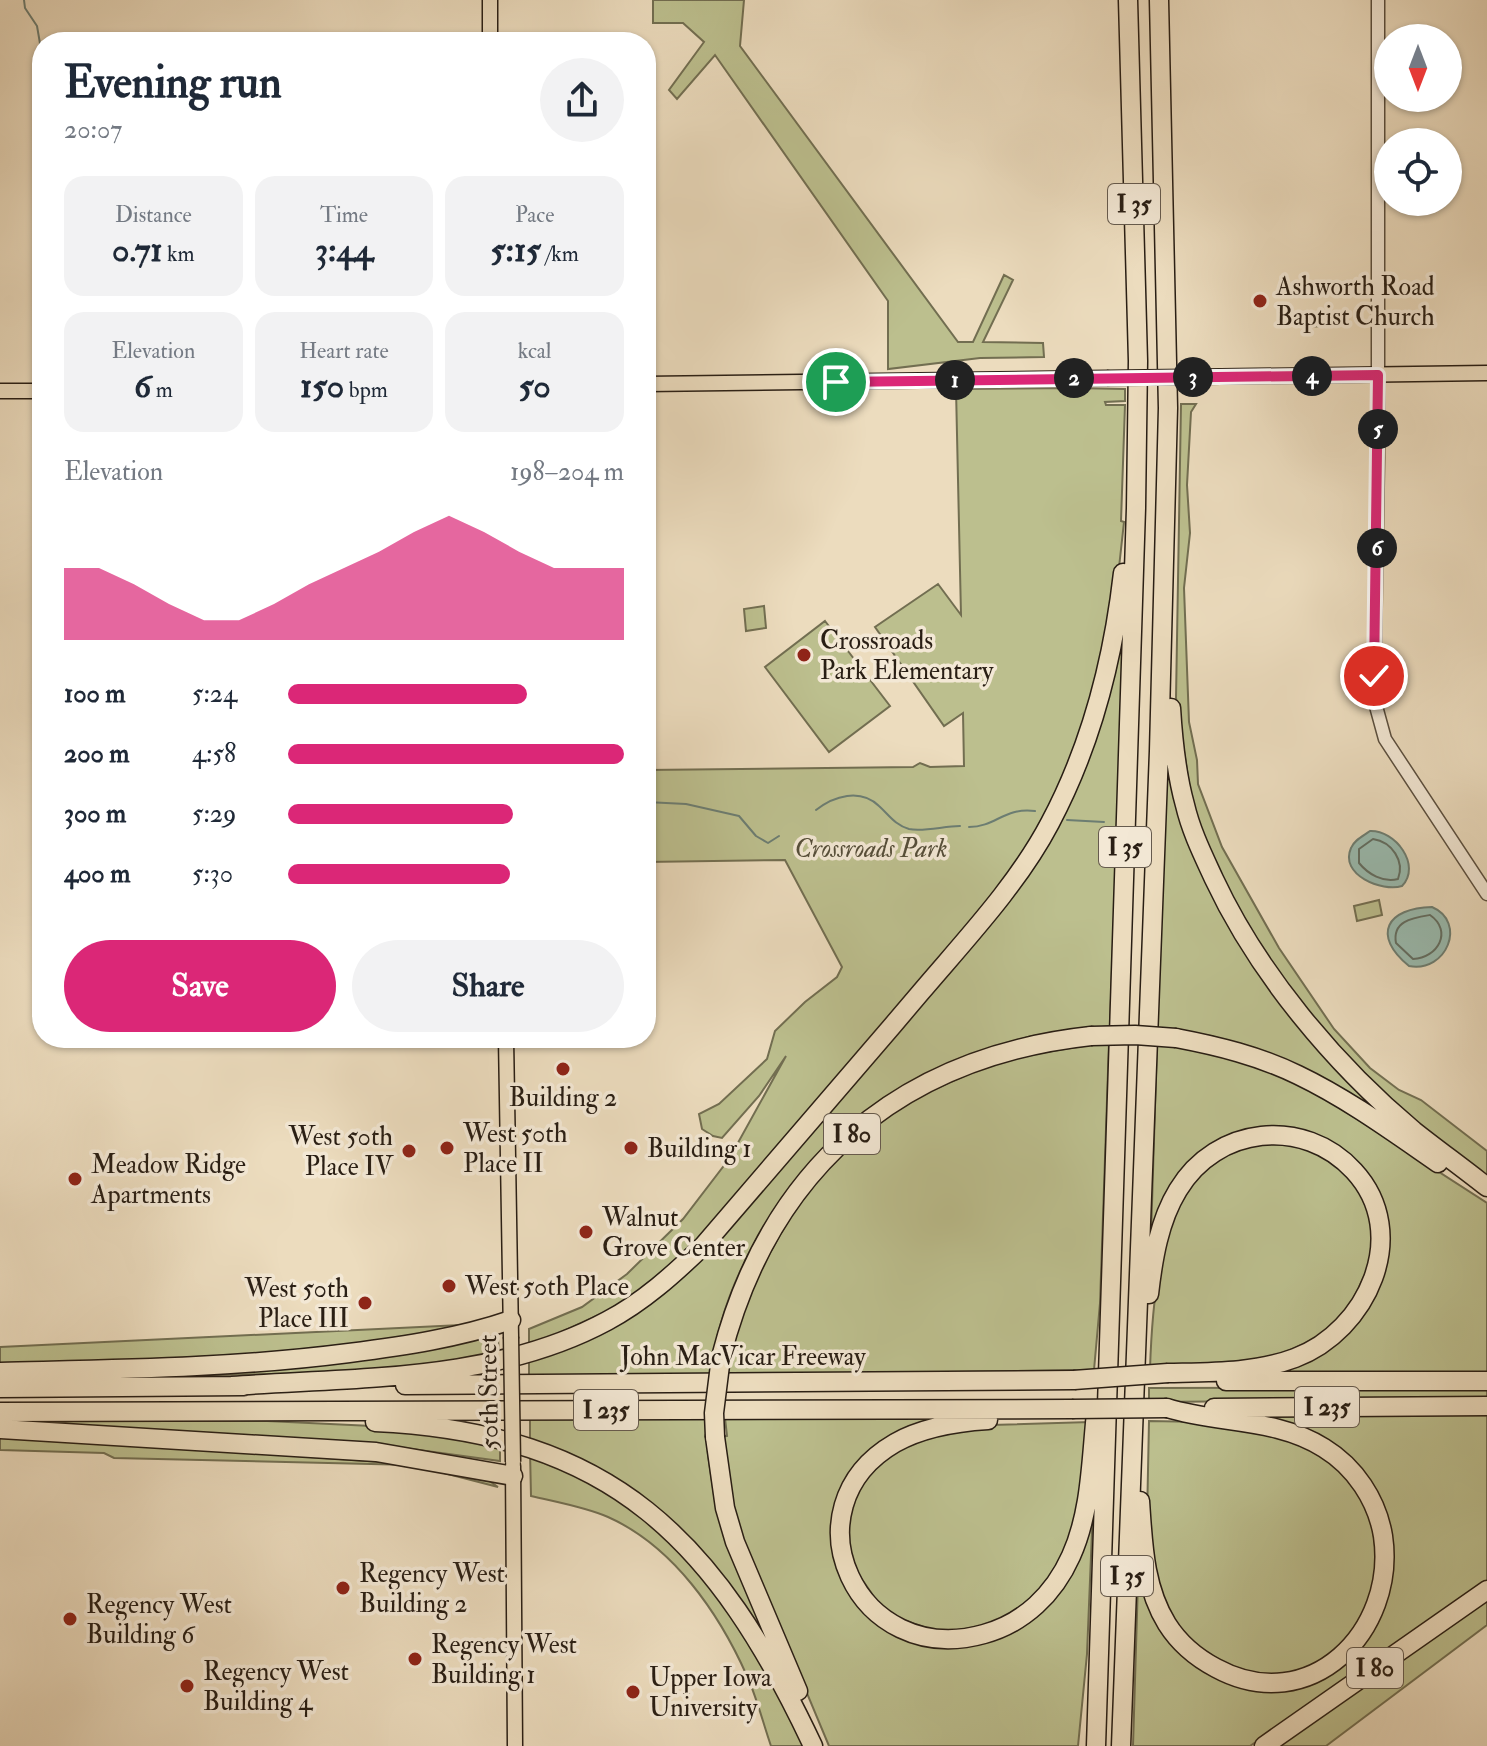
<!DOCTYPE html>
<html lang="en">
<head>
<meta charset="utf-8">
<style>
  :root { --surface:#fff; --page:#f2f2f3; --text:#1f2937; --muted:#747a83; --accent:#db2777 }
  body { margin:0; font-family:"IM FELL Double Pica",serif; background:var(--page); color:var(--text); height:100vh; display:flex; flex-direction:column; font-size:30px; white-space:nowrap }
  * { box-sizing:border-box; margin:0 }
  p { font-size:26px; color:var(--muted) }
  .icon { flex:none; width:44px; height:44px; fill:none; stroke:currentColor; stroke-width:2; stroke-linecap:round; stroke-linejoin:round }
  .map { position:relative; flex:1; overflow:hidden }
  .details { position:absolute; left:32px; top:32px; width:624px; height:1016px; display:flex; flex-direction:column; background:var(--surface); border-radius:32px; box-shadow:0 2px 6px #0004 }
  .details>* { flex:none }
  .needle { width:52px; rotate:180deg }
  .tools { position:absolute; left:1374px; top:24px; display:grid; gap:16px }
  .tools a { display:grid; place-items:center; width:88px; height:88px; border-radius:50%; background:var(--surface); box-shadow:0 2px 6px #0004; font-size:40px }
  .pin { position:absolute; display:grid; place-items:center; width:68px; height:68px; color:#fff; margin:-34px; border:4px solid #fff; border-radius:50%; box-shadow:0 2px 8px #0007 }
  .km { position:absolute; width:40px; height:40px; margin:-20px; border-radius:50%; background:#222; color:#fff; font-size:22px; line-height:40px; text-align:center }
  .round { display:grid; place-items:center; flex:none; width:84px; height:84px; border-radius:42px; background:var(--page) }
  .headline { display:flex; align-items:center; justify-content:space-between; height:136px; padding:0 32px }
  h1 { font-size:44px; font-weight:700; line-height:60px }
  .stats { display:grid; grid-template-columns:repeat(3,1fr); gap:12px; height:136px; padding:8px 32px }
  .stats div { display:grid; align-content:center; border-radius:20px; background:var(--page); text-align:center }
  .stats b { font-size:34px; font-weight:700 }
  .stats small { font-size:22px; font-weight:400 }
  .stats p { font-size:22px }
  .chart { height:224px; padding:16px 32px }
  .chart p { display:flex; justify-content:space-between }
  .chart svg { width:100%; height:144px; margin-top:8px; fill:var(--accent); opacity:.7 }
  .button { display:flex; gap:16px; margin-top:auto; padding:16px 32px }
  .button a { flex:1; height:92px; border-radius:48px; background:var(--accent); color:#fff; font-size:32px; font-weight:700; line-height:92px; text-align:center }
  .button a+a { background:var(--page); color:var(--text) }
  ul { padding:0 32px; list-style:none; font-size:26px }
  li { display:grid; grid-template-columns:128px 96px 1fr; align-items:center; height:60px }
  li i { height:20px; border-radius:10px; background:var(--accent) }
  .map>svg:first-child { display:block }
  .green { fill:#bcbf8e; stroke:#726e51; stroke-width:2 }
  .water { fill:#99bcb1; stroke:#6c7d72; stroke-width:2 }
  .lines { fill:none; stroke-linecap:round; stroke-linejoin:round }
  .shore { stroke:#616d62; stroke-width:2 }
  .stream { stroke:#6c7d72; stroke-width:2 }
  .minor-casing { stroke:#5a4e3e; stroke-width:15 }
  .major-casing { stroke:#291e14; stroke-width:17 }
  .highway-casing { stroke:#291e14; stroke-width:21 }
  .minor { stroke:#f3e8d5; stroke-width:12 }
  .major { stroke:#ecdcbe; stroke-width:14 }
  .highway { stroke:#ecdcbe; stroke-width:18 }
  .major-bridge-casing { stroke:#291e14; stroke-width:17; stroke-linecap:butt }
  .highway-bridge-casing { stroke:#291e14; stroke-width:21; stroke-linecap:butt }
  .major-bridge { stroke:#ecdcbe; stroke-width:14 }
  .highway-bridge { stroke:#ecdcbe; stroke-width:18 }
  .route-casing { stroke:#fff; stroke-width:16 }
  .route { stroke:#db2777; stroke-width:10 }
  .poi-dot { fill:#8f2418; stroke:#f3e8d5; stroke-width:3 }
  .labels { text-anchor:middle; stroke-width:7; stroke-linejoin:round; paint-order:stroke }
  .shield { fill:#f3e8d5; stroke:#665b4e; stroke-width:2 }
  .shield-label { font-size:24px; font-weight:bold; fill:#291e14 }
  .poi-label { font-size:26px; fill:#291e14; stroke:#f3e8d5; text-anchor:start }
  .park-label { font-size:26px; font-style:italic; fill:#554e39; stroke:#f3e8d5 }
  .street-label { font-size:26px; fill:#291e14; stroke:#f3e8d5 }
</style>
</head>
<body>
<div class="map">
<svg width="1487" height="1746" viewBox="0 0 1487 1746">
  <rect width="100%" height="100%" fill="#ecdcbe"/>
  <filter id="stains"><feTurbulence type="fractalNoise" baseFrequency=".0025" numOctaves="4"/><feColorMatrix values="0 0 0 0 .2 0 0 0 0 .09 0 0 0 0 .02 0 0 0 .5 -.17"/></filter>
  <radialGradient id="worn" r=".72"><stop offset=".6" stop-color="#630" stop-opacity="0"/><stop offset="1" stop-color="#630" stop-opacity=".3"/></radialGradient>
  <path class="green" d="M653,0h91l-4,46 218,296h15l31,-67 9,5 -30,62 60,1 1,14 -64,1 -92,11v-68l-173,-246 -38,44 -8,-9 35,-48 -21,-19h-30z
    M1299,312h29v14l-29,1z
    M1075,388l50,1v12l-20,1 1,3h19l-4,116 3,1 -13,118 -48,149 -71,113 -293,342 -68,56 -102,47v-18l53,-22 45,-33 56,-55 46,-60 57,-103 -27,40 -37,42 -9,-2 -11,-7 -3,-15 20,-10 48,-45 8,-28 30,-29 32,-25 5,-10 -57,-107 -139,2v-92l267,-3 7,-4 10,4 34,-1 -1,-53 -19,13 -69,-99 63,-43 23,31 -5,-226z
    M1181,404h15l-5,8 -4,73 3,48 -6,55 5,134 8,38 1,24 24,63 57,101 55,81 36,39 29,22 22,10 66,51v29l-72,-55 -87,-86 -76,-101 -58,-121 -18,-119z
    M764,606l2,22 -20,3 -2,-22z
    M825,621l65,85 -61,46 -64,-85z
    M1120,641h4l-14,385 -79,10 -64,20 -44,20 -21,12 -108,96c-44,56 -75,121 -84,192h-181v-18l142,-76 357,-414z
    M1168,732l45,154 171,231 -118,-65 -55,-16 -54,-8z
    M1379,900l3,15 -25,6 -3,-15z
    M1109,1042l-9,261 -6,67 -369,5 21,-79 54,-97 52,-57 56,-41 94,-42z
    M1157,1043l82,16 62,24 186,120v169l-219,1 64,-29 54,-114 -55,-85 -106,-5 -74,96z
    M1250,1141l58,4 45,30 22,48 -6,56 -38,52 -58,27 -123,11c2,-62 8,-146 48,-195 9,-12 38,-25 52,-33z
    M482,1324l-178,28 -304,14v-19z
    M494,1333l4,5 1,17 -35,7 -142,11 -197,4z
    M1487,1387v12l-338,3v-14z
    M1487,1415v166l-237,165h-117l6,-198 6,35 62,85 93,16 80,-74 -10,-125 -105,-66 -1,-3z
    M959,1417l-39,10 -70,54 -8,88 68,69 114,-17 69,-114 -6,147 -9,92h-249l-86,-206 -7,-21 -14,-82 5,-1 -2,-18z
    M530,1419h176l2,36 8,53 58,147 -83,-114c-50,-51 -95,-74 -161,-100z
    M10,1421h257l126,6 107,15v19l-103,-14z
    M1149,1421l56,1 56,7 66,25 43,55 9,66 -25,61 -47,35 -45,5 -34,-9 -38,-24 -29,-44 -14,-79z
    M1090,1422l-15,111 -27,53 -49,37 -58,10 -55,-19 -36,-52 -3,-42 14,-35 23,-26 38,-22 69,-12z
    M0,1435l409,29 76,14 13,9 -85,-22 -299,-7 -10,-5 -104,-3z
    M530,1451l17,6 111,68 70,81 79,140h-36c-8,-23 -14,-48 -24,-70 -28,-63 -74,-130 -139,-159 -23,-10 -52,-15 -77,-21z
    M1487,1600v25l-161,121h-49z"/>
  <path class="water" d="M1370,831c25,-1 52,34 32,55 -20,6 -63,-11 -51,-38 3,-8 12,-12 19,-17z
    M1432,907c35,15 15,66 -23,59 -38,-31 -22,-58 23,-59z"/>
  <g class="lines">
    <path class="shore" d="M1373,839c19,3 32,22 25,40 -15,4 -30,-5 -39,-16v-14z
      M1430,915c23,16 8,43 -17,44l-17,-16c-4,-22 16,-25 34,-28z"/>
    <path class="stream" d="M24,0l1,8 12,18 5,29
      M646,802l40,2 53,12 17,20 12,7 11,-7
      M816,810c18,-14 44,-22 63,-4 10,9 16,19 30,23 15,3 35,-3 51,-3
      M1067,820l37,2
      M969,827c27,0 35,-20 66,-16"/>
    <g class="minor-casing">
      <path id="minor" d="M1378,0v458l-4,241 11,40 102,155"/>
    </g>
    <g class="major-casing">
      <path id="major" d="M490,0v42
        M1187,377l300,-4
        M646,384l461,-6
        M0,391h42
        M506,1038l5,299
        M513,1466l2,280"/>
    </g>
    <g class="highway-casing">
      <path id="highway" d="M1171,708c2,33 5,65 14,97 6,26 18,50 29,74 44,94 120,185 200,252 24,19 49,37 73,56
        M1176,1038c42,8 83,18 122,37 50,24 95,57 140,88
        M1149,1294c4,-35 10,-73 29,-104 38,-64 126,-74 176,-19 58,63 13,160 -59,187 -40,15 -85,14 -127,15
        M721,1357c48,-188 177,-300 370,-321
        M0,1372c117,-3 233,-4 349,-19 54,-7 110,-15 162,-33
        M1226,1381h261
        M405,1385l669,-5
        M232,1386c125,-9 262,-4 375,-65 36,-19 67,-47 96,-75 73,-85 146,-169 218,-254 45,-53 97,-108 129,-169 42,-79 63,-162 73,-250
        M0,1388l244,-2
        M1214,1408l273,-2
        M0,1412l1072,-3
        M988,1420c-32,2 -65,7 -93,23 -112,65 -38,227 89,191 40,-11 70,-40 87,-78 20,-44 20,-96 25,-143
        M375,1422c238,11 341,118 438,324
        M0,1429l376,23 137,24
        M715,1437l10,71 10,34 63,149
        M1140,1501c3,43 4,86 27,123 12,19 30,34 49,44 94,51 181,-37 167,-132 -6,-36 -28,-69 -59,-88 -47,-30 -105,-24 -157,-40
        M1096,1746l40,-1238 2,-147 -10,-361
        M1121,1746l38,-995 9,-343 -9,-408
        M1264,1746l223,-156"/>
    </g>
    <use href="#minor" class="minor"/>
    <use href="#major" class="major"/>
    <use href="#highway" class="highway"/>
    <g class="major-bridge-casing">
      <path id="major-bridge" d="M1107,378l80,-1
        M511,1337l2,125"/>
    </g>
    <g class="highway-bridge-casing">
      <path id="highway-bridge" d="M1091,1036l44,-1 41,3
        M1074,1380l94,-7
        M1072,1409l95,-1
        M715,1437l-1,-24 7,-56"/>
    </g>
    <use href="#major-bridge" class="major-bridge"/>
    <use href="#highway-bridge" class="highway-bridge"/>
  </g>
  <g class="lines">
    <g class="route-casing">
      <path id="route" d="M836,382l542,-7 -4,301"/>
    </g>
    <use href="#route" class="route"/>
  </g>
  <g class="poi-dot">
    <circle cx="1260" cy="301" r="8"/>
    <circle cx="804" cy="655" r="8"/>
    <circle cx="563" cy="1069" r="8"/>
    <circle cx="447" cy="1148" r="8"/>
    <circle cx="631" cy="1148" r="8"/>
    <circle cx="409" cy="1151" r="8"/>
    <circle cx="75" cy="1179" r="8"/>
    <circle cx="586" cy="1232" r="8"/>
    <circle cx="449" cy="1286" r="8"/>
    <circle cx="365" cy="1303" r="8"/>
    <circle cx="343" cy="1588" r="8"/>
    <circle cx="70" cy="1619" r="8"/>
    <circle cx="415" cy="1659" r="8"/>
    <circle cx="187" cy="1686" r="8"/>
    <circle cx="633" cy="1692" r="8"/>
  </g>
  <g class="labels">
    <g class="shield">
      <rect x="1108" y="184" width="52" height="40" rx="6"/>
      <rect x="1099" y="827" width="52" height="40" rx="6"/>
      <rect x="824" y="1114" width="56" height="40" rx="6"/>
      <rect x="1295" y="1387" width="64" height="40" rx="6"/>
      <rect x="574" y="1390" width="64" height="40" rx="6"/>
      <rect x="1101" y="1556" width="52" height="40" rx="6"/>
      <rect x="1347" y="1648" width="56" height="40" rx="6"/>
    </g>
    <g class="shield-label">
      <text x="1134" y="212">I 35</text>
      <text x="1125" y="855">I 35</text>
      <text x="852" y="1142">I 80</text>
      <text x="1327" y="1415">I 235</text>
      <text x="606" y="1418">I 235</text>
      <text x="1127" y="1584">I 35</text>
      <text x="1375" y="1676">I 80</text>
    </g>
    <g class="poi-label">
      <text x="1276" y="295">Ashworth Road<tspan x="1276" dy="30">Baptist Church</tspan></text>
      <text x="820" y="649">Crossroads<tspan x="820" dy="30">Park Elementary</tspan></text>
      <text x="563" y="1106" text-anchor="middle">Building 2</text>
      <text x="463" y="1142">West 50th<tspan x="463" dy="30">Place II</tspan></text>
      <text x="393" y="1145" text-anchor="end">West 50th<tspan x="393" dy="30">Place IV</tspan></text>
      <text x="647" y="1157">Building 1</text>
      <text x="91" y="1173">Meadow Ridge<tspan x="91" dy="30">Apartments</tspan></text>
      <text x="602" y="1226">Walnut<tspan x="602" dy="30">Grove Center</tspan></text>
      <text x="465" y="1295">West 50th Place</text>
      <text x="349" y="1297" text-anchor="end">West 50th<tspan x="349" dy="30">Place III</tspan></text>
      <text x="359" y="1582">Regency West<tspan x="359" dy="30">Building 2</tspan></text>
      <text x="86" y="1613">Regency West<tspan x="86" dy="30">Building 6</tspan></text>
      <text x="431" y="1653">Regency West<tspan x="431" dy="30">Building 1</tspan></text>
      <text x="203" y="1680">Regency West<tspan x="203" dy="30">Building 4</tspan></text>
      <text x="649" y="1686">Upper Iowa<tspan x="649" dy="30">University</tspan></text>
    </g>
    <g class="park-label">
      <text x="871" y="857">Crossroads Park</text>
    </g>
    <g class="street-label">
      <text x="743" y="1365">John MacVicar Freeway</text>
      <text transform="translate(488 1392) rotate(-91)" y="9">50th Street</text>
    </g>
  </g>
  <rect width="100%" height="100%" filter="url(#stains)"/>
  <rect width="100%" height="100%" fill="url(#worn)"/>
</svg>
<div class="tools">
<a><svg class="needle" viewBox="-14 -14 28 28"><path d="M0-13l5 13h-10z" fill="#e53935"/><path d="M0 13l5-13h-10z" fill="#747a83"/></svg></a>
<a><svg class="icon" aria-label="locate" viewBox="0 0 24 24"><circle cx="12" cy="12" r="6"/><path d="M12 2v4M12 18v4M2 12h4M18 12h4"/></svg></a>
</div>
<div class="pin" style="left:836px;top:382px;background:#1e9e55"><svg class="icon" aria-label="arrive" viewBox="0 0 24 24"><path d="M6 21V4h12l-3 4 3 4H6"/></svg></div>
<div class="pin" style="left:1374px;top:676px;background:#d93025"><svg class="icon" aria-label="check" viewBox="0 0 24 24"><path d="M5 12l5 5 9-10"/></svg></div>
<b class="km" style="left:955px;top:380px">1</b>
<b class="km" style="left:1074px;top:378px">2</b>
<b class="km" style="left:1193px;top:377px">3</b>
<b class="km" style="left:1312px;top:376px">4</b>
<b class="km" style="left:1378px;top:429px">5</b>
<b class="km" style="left:1377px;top:548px">6</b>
<section class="details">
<div class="headline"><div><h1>Evening run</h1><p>20:07</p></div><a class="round"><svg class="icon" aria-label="share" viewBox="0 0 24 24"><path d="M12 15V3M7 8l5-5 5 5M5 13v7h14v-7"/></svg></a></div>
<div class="stats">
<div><p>Distance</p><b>0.71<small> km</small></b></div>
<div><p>Time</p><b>3:44</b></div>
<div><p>Pace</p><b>5:15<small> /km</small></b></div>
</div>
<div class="stats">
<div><p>Elevation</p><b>6<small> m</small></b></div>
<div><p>Heart rate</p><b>150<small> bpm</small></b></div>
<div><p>kcal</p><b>50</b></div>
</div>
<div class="chart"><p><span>Elevation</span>198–204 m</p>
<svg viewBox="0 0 160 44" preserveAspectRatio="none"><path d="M0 44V22L10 22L20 27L30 33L40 38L50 38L60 33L70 27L80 22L90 17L100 11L110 6L120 11L130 17L140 22L150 22L160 22V44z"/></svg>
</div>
<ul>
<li><b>100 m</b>5:24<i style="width:71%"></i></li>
<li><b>200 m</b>4:58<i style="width:100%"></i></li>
<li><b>300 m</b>5:29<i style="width:67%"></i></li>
<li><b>400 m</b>5:30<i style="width:66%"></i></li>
</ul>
<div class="button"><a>Save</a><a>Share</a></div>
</section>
</div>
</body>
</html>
